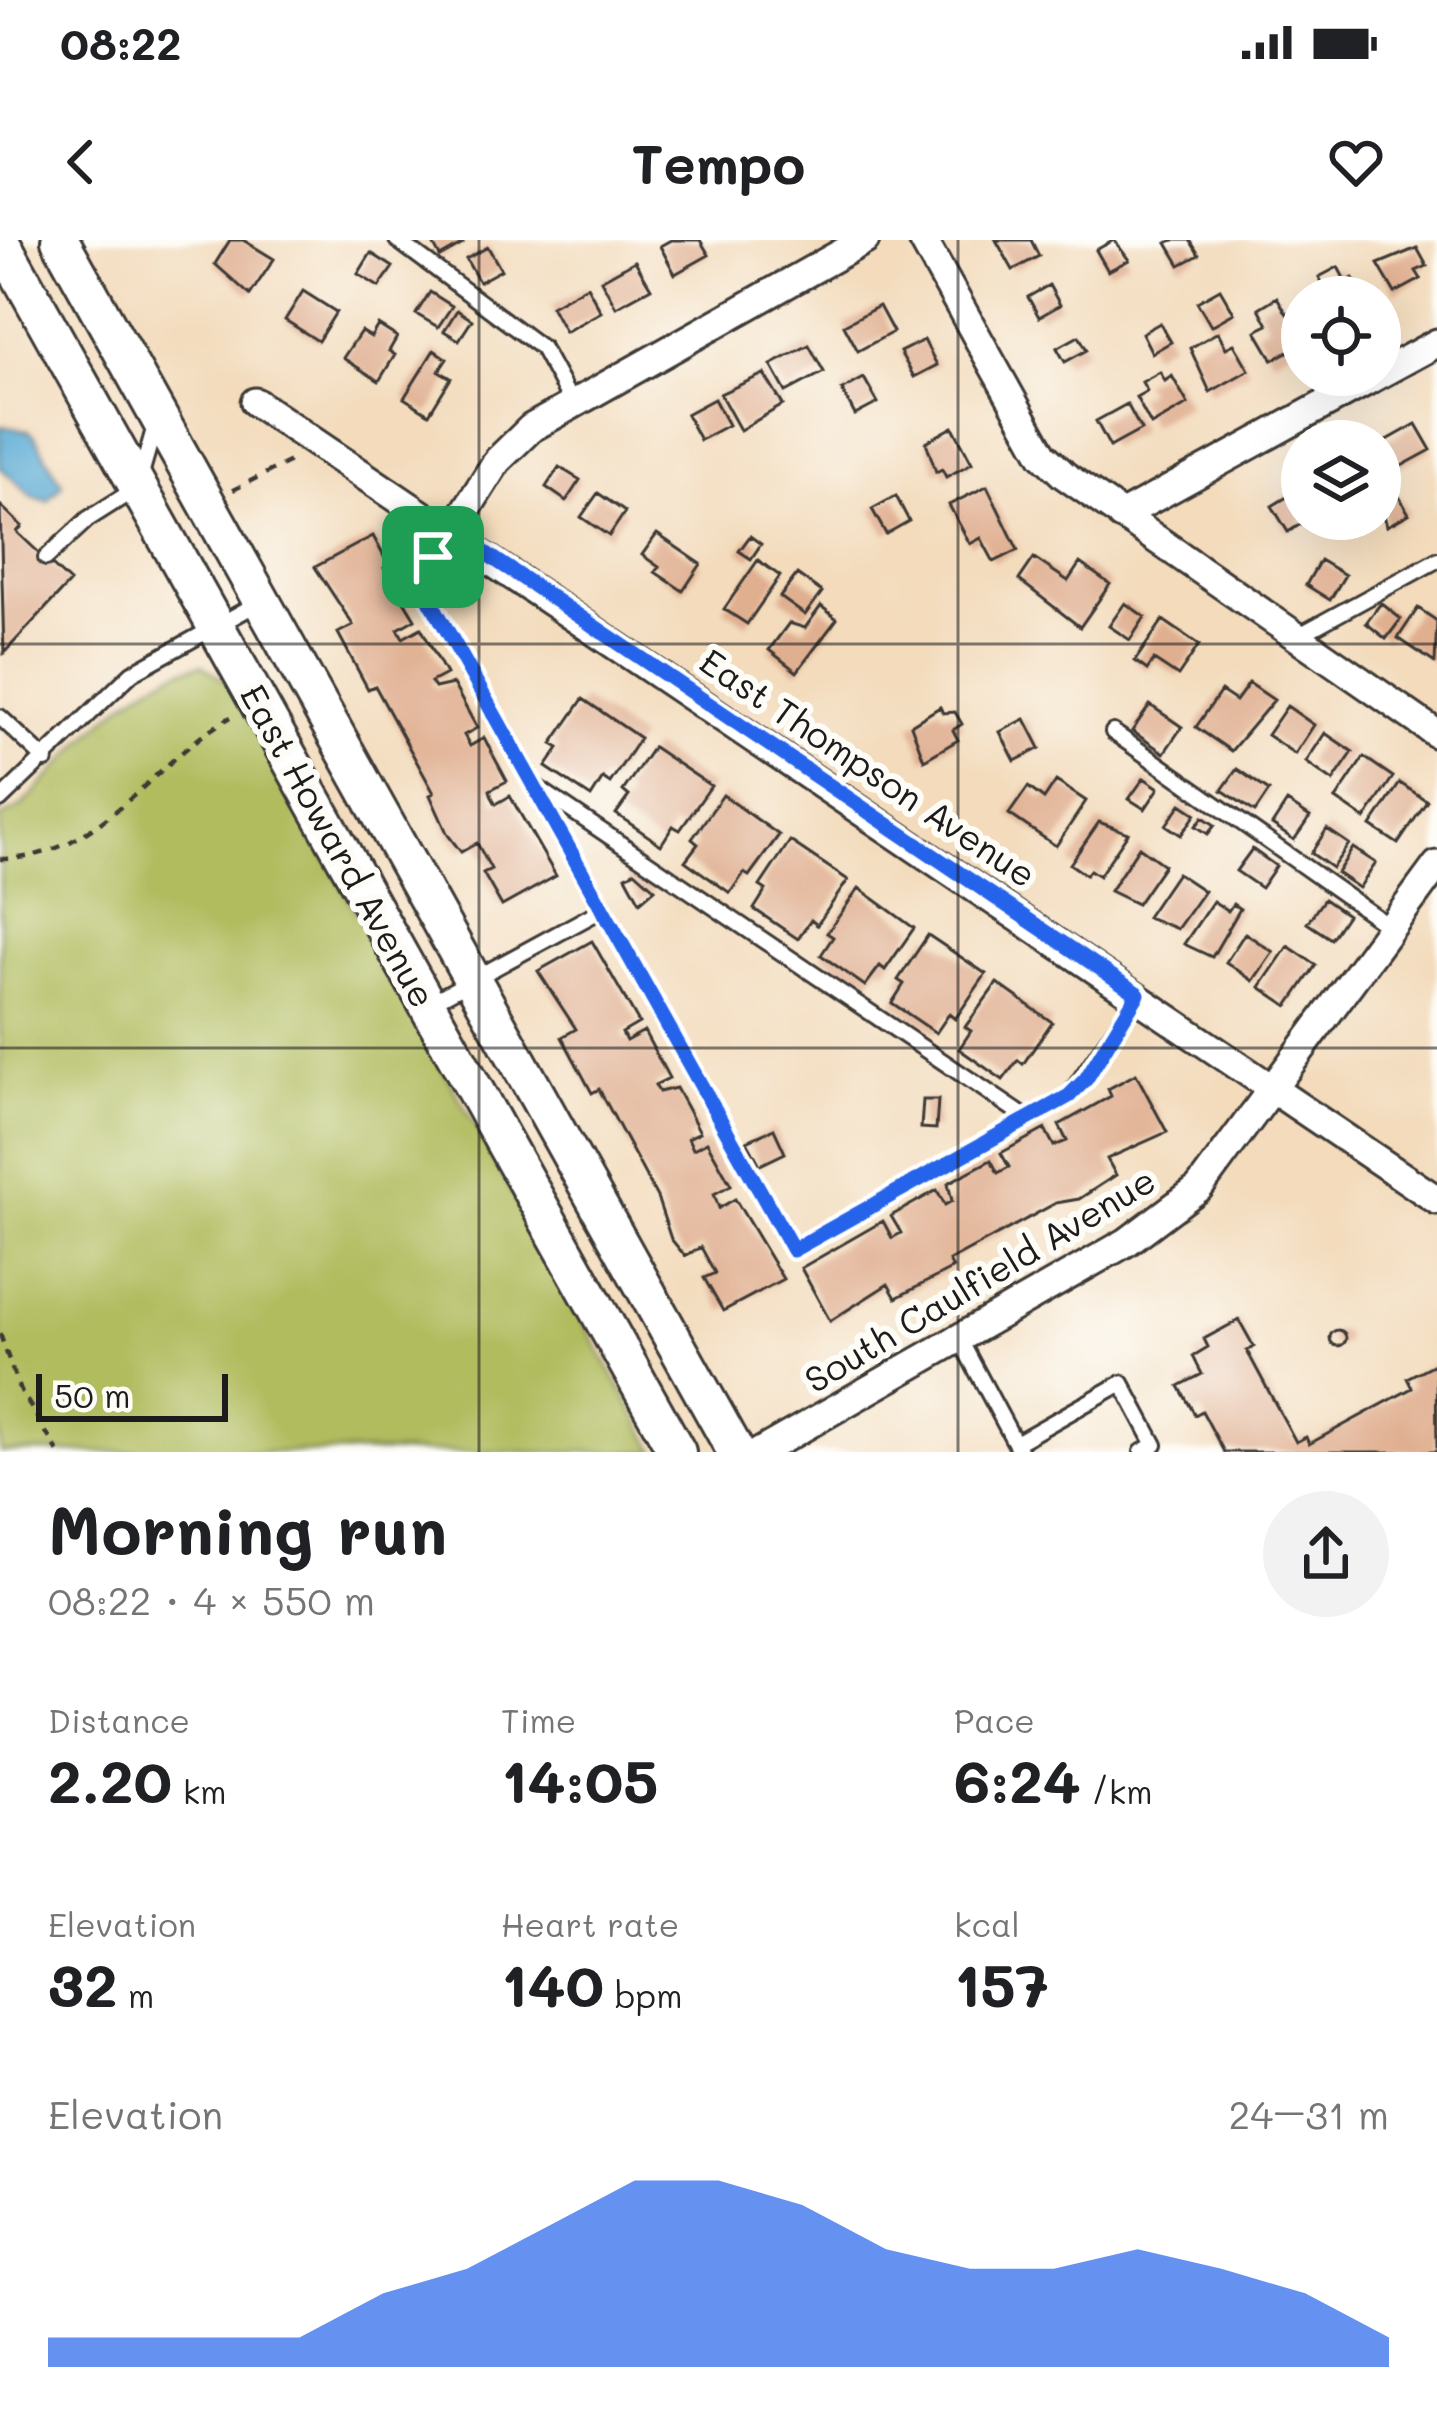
<!DOCTYPE html>
<html lang="en">
<head>
<meta charset="utf-8">
<style>
  :root { --surface:#fff; --page:#f2f2f2; --text:#202124; --muted:#757577; --accent:#2563eb }
  body { margin:0; font-family:Mali,sans-serif; background:var(--page); color:var(--text); height:100vh; display:flex; flex-direction:column; font-size:45px; white-space:nowrap }
  * { box-sizing:border-box; margin:0 }
  p { font-size:39px; color:var(--muted) }
  .icon { flex:none; width:66px; height:66px; fill:none; stroke:currentColor; stroke-width:2; stroke-linecap:round; stroke-linejoin:round }
  .map { position:relative; height:1212px; overflow:hidden }
  .panel { display:flex; flex-direction:column; background:var(--surface); flex:1 }
  .panel>* { flex:none }
  .fabs { position:absolute; left:1281px; top:36px; display:grid; gap:24px }
  .fabs a { display:grid; place-items:center; width:120px; height:120px; border-radius:50%; background:var(--surface); box-shadow:0 12px 48px #0002; font-size:60px }
  .scale { position:absolute; left:36px; bottom:30px; width:192px; box-sizing:border-box; padding-left:12px; border:6px solid #1c1c1c; border-top:0; font-size:33px; line-height:42px; white-space:nowrap; color:#1c1c1c; -webkit-text-stroke:9px #fdfcf7; paint-order:stroke }
  .pin { position:absolute; display:grid; place-items:center; width:102px; height:102px; color:#fff; margin:-51px; border-radius:24px; box-shadow:0 6px 18px #0006 }
  .round { display:grid; place-items:center; flex:none; width:126px; height:126px; border-radius:63px; background:var(--page) }
  .summary { display:flex; align-items:center; justify-content:space-between; height:204px; padding:0 48px }
  h1 { font-size:66px; font-weight:800; line-height:90px }
  .figures { display:grid; grid-template-columns:repeat(3,1fr); gap:18px; height:204px; padding:12px 48px }
  .figures div { display:grid; align-content:center }
  .figures b { font-size:60px; font-weight:800 }
  .figures small { font-size:33px; font-weight:400 }
  .figures p { font-size:33px }
  .chart { height:336px; padding:24px 48px }
  .chart p { display:flex; justify-content:space-between }
  .chart svg { width:100%; height:216px; margin-top:12px; fill:var(--accent); opacity:.7 }
  .status { display:flex; justify-content:space-between; align-items:center; height:84px; padding:0 60px; background:var(--surface); direction:ltr }
  .status svg { height:33px; fill:currentColor }
  header { display:flex; justify-content:space-between; align-items:center; height:156px; padding:0 48px; background:var(--surface); font-size:54px; font-weight:800 }
  .map>svg:first-child { display:block }
  .green { fill:#b1bc5e; stroke:#666c3d; stroke-width:3 }
  .water { fill:#5aaad4; stroke:#3b6378; stroke-width:3 }
  .building { fill:#e0af90 }
  .lines { fill:none; stroke-linecap:round; stroke-linejoin:round }
  .service-casing { stroke:#3c3934; stroke-width:20 }
  .minor-casing { stroke:#3c3934; stroke-width:33 }
  .secondary-casing { stroke:#3c3934; stroke-width:42 }
  .path { stroke:#3c3934; stroke-width:4.5; stroke-dasharray:9 9; stroke-linecap:butt }
  .service { stroke:#fff; stroke-width:14 }
  .minor { stroke:#fff; stroke-width:27 }
  .secondary { stroke:#fff; stroke-width:36 }
  .route-casing { stroke:#fff; stroke-width:24 }
  .route { stroke:#2563eb; stroke-width:15 }
  .grid { fill:none; stroke:#1c1c1c; stroke-width:3; stroke-opacity:0.55 }
  .labels { text-anchor:middle; stroke-width:12; stroke-linejoin:round; paint-order:stroke }
  .street-label { font-size:36px; fill:#1c1c1c; stroke:#fdfcf7 }
</style>
</head>
<body>
<div class="status"><b>08:22</b><svg viewBox="0 0 49 12"><path d="M0 12V9h3v3zM5 12V6h3v6zM10 12V3h3v9zM15 12V0h3v12zM26 1h20v11H26zM47 4h2v5h-2z"/></svg></div>
<header><svg class="icon" aria-label="back" viewBox="0 0 24 24"><path d="M15 5l-7 7 7 7"/></svg>Tempo<svg class="icon" aria-label="heart" viewBox="0 0 24 24"><path d="M12 20l-8-8c-3-5 5-10 8-4 3-6 11-1 8 4z"/></svg></header>
<div class="map">
<svg width="1437" height="1212" viewBox="0 0 1437 1212">
  <rect width="100%" height="100%" fill="#fdfcf7"/>
  <filter id="ink" filterUnits="userSpaceOnUse"><feTurbulence type="fractalNoise" baseFrequency=".00833" numOctaves="2"/><feDisplacementMap in="SourceGraphic" scale="24" xChannelSelector="R" yChannelSelector="G"/><feConvolveMatrix kernelMatrix="1 2 1 2 8 2 1 2 1" color-interpolation-filters="sRGB"/></filter>
  <filter id="wash" filterUnits="userSpaceOnUse"><feTurbulence type="fractalNoise" baseFrequency=".004" numOctaves="4" result="noise"/><feDisplacementMap in="SourceGraphic" scale="48" xChannelSelector="R" yChannelSelector="G"/><feGaussianBlur stdDeviation="2.7" result="paint"/><feColorMatrix in="noise" values="0 0 0 0 0 0 0 0 0 0 0 0 0 0 0 0 0 1.4 0 .05"/><feComposite in="paint" operator="in"/></filter>
  <g filter="url(#wash)">
    <rect width="100%" height="100%" fill="#f3dbbc"/>
    <path class="green" d="M202,425l24,16 31,53 399,718h-656v-634l21,-11c51,-50 107,-130 181,-142z"/>
    <path class="water" d="M0,186l29,5 6,6 27,47 -14,17 -15,-4 -33,-30z"/>
    <g id="blocks">
      <path class="building" d="M230,0h13l31,19 -24,36 -35,-31z
        M431,0h30l2,4 -23,13z
        M671,0h29l9,15 -34,19 -15,-28z
        M996,0h35l8,16 -26,14z
        M1114,0l15,20 -21,11 -12,-21z
        M1173,0h17l9,15 -19,10 -13,-22z
        M488,7l13,23 -22,12 -13,-23z
        M1417,8l10,18 -11,5 5,8 -26,14 -17,-29z
        M371,13l22,14 -14,20 -21,-13z
        M635,21l16,27 -35,19 -15,-27z
        M1338,27l8,15 7,-4 11,19h-44l8,-4 -9,-16z
        M1049,45l11,20 -21,12 -11,-20z
        M587,46l14,26 -36,20 -14,-26z
        M1220,49l14,24 -23,13 -14,-24z
        M303,51l33,21 -18,29 -33,-21z
        M430,52l22,14 -14,21 -22,-13z
        M1277,57l10,17 15,-9v39l-29,16 -17,-29 12,-6 -9,-17z
        M879,66l14,26 -35,19 -14,-26z
        M457,70l15,10 -13,20 -15,-9z
        M1160,83l11,19 -19,11 -10,-20z
        M378,85l19,12 -8,14 6,4 -16,26 -36,-23 18,-27 10,6z
        M1218,92l8,16 8,-4 15,26 -39,22 -20,-44z
        M1079,96l8,14 -22,12 -8,-14z
        M924,100l13,25 -23,12 -14,-25z
        M809,105l15,27 -38,20 -15,-27z
        M434,110l13,9 -8,12 12,7 -22,36 -25,-16z
        M1160,132l5,9 7,-5 16,28 -37,21 -15,-28 11,-6 -5,-9z
        M764,134l19,31 -43,25 -20,-36z
        M864,138l14,25 -23,12 -13,-25z
        M714,159l14,26 -28,15 -14,-26z
        M1127,164l14,26 -31,17 -14,-26z
        M1416,184l15,26 -35,19 -14,-26z
        M953,187l19,36 -26,14 -4,-8 -6,3 -10,-30z
        M559,227l21,13 -14,21 -20,-14z
        M987,246l31,64 -24,12 -13,-24 -11,6 -21,-39z
        M1302,248v31h7l-21,13 -16,-26z
        M598,253l27,19 -16,24 -28,-19z
        M1397,253l12,21 -22,12 -7,-24z
        M896,256l13,25 -23,13 -14,-25z
        M0,265l22,21 -5,6 53,50 -66,71z
        M657,294l44,30 -18,27 -28,-19 4,-5 -17,-12z
        M373,296l15,28 -4,4 31,51 -17,10 5,9 18,-10 25,46 -15,8 4,6 18,-4 24,44 -13,7 6,11 14,-8 23,43 -17,9 2,7 4,7 14,-8 46,80 -54,30 -19,-33 8,-4 -14,-26 -16,9 -13,-17 -18,-40 4,-2 -59,-107 -7,3 -30,-56 15,-8 -38,-58z
        M750,296l11,8 -10,15 -12,-8z
        M1034,318l34,23 12,-18 30,21 -30,43 -61,-47z
        M758,320l22,16 -33,48 -23,-15z
        M1320,320l25,15 -15,25 -24,-15z
        M797,334l25,18 -17,23 -25,-18z
        M1125,363l20,14 -15,23 -21,-14z
        M1381,363l20,16 -15,20 -20,-16z
        M821,366l16,13 -40,53 -28,-22 20,-27 16,5z
        M1418,368l19,13 -2,42 -37,-25z
        M1163,380l36,25 -21,31 -24,-16 -7,10 -12,-9z
        M1249,443l25,17 -43,51 -35,-24 25,-36 15,10z
        M583,459l57,39 -30,45 -7,-5 -12,19 -45,-30 13,-19 -7,-4z
        M1150,465l32,22 -18,26 -32,-22z
        M1287,466l27,19 -19,29 -28,-19z
        M940,467l3,6 12,-1 7,12 -9,6 5,10 -34,20 -13,-35z
        M1025,479l15,29 -25,13 -15,-29z
        M1325,493l28,19 -20,29 -27,-19z
        M653,507l58,39 -31,44 -7,-4 -12,19 -45,-31 13,-18 -6,-5z
        M1364,517l29,20 -28,42 -29,-20z
        M1237,529l32,22 -14,21 -33,-22z
        M1144,538l15,10 -14,21 -16,-10z
        M1056,541l30,20 -30,45 -47,-32 19,-27 16,12z
        M1400,543l27,18 -29,43 -27,-18z
        M723,555l56,40 -30,41 -5,-3 -14,20 -45,-32 13,-17 -6,-5z
        M1287,562l23,15 -16,23 -22,-15z
        M1181,564l15,10 -15,21 -15,-10z
        M1203,577l12,8 -7,9 -12,-8z
        M1099,582l29,11 -29,43 -9,-6 -4,5 -16,-11z
        M1327,589l22,15 -17,24 -21,-15z
        M790,601l58,39 -31,45 -6,-5 -13,19 -44,-30 12,-19 -6,-4z
        M1139,607l25,18 -27,39 -27,-13z
        M1353,608l23,15 -17,25 -22,-15z
        M1252,609l24,17 -15,22 -25,-17z
        M635,631l20,18 -15,13 -14,-26z
        M1177,633l27,18 -27,38 -30,-12z
        M859,648l55,40 -29,42 -5,-4 -15,20 -44,-31 12,-18 -6,-4z
        M1324,659l23,16 -16,24 -24,-16z
        M1213,661l15,10 5,-7 7,5 -28,48 -28,-13z
        M1245,693l28,19 -20,29 -27,-19z
        M928,695l58,39 -31,45 -6,-5 -13,19 -44,-30 12,-19 -6,-4z
        M592,701l47,82 -17,10 4,8 18,-10 25,47 -14,7 4,7 17,-4 24,44 -12,6 5,11 14,-7 24,43 -17,9 5,14 16,-9 48,80 -60,32 -19,-33 11,-5 -14,-26 -16,9 -14,-17 -14,-42 -58,-108 -7,4 -30,-56 14,-8 -38,-58z
        M1288,706l28,19 -28,41 -28,-19z
        M997,743l55,39 -29,42 -5,-4 -15,20 -44,-31 12,-18 -6,-4z
        M1136,834l31,58 -60,27 9,16 -37,24 -23,4 -107,58 4,7 -57,30 -8,-14 -58,37 -29,-53 82,-47 9,17 9,-5 -10,-17 46,-26 8,15 7,-4 -4,-18 43,-23 7,13 11,-6 -8,-14 44,-24 9,17 13,-5 -8,-16 52,-29 -3,-7z
        M923,860h15l-2,29 -15,-1z
        M774,889l11,24 -25,12 -13,-24z
        M1239,1080l15,27 -7,4 49,91 10,-5 3,7 103,-56 -5,-10 29,-15 1,89h-213l-22,-41 -7,4 -16,-29 23,-12 -9,-18 15,-9 -4,-8z
        M1330 1098a8 8 0 1 1 16 0a8 8 0 1 1-16 0Z"/>
    </g>
  </g>
  <g filter="url(#ink)">
    <use href="#blocks" fill-opacity="0" stroke="#3c3934" stroke-width="3"/>
    <g class="lines">
      <g class="service-casing">
        <path id="service" d="M397,0l145,108 31,57
          M453,291l-33,51 373,668 276,-154 69,-101
          M46,318l42,-39 49,-31 18,-62
          M1296,397l141,-77
          M0,477l46,43
          M1113,492l277,195
          M538,548l490,331
          M0,560l132,-127 128,-71
          M428,764l175,-95
          M959,1098l61,114
          M1016,1203l106,-60 33,62 -13,7"/>
      </g>
      <g class="minor-casing">
        <path id="minor" d="M923,0l120,215 21,20 373,259
          M1380,134l57,-31
          M255,162l1182,798
          M1121,276l257,-141
          M453,291l44,-70 34,-33 334,-188
          M760,1212l367,-210 72,-54 238,-323"/>
      </g>
      <g class="secondary-casing">
        <path id="secondary" d="M0,0l677,1212
          M60,0l676,1212"/>
      </g>
      <path class="path" d="M233,250l59,-30
        M0,619c99,1 152,-98 231,-142
        M0,1094l18,52 40,66"/>
      <use href="#service" class="service"/>
      <use href="#minor" class="minor"/>
      <use href="#secondary" class="secondary"/>
    </g>
  </g>
  <g class="lines" filter="url(#ink)">
    <g class="route-casing">
      <path id="route" d="M453,291l685,463 -52,85 -17,17 -276,154 -373,-668z"/>
    </g>
    <use href="#route" class="route"/>
  </g>
  <path class="grid" d="M479,0v1212M958,0v1212M0,404h1437M0,808h1437"/>
  <g class="labels">
    <g class="street-label">
      <text transform="translate(868 528) rotate(34)" y="13">East Thompson Avenue</text>
      <text transform="translate(338 606) rotate(61)" y="13">East Howard Avenue</text>
      <text transform="translate(980 1040) rotate(-31)" y="13">South Caulfield Avenue</text>
    </g>
  </g>
</svg>
<div class="fabs">
<a><svg class="icon" aria-label="locate" viewBox="0 0 24 24"><circle cx="12" cy="12" r="6"/><path d="M12 2v4M12 18v4M2 12h4M18 12h4"/></svg></a>
<a><svg class="icon" aria-label="layers" viewBox="0 0 24 24"><path d="M12 4l9 5-9 5-9-5zM3 14l9 5 9-5"/></svg></a>
</div>
<div class="scale">50 m</div>
<div class="pin" style="left:433px;top:317px;background:#1e9e55"><svg class="icon" aria-label="arrive" viewBox="0 0 24 24"><path d="M6 21V4h12l-3 4 3 4H6"/></svg></div>
</div>
<section class="panel">
<div class="summary"><div><h1>Morning run</h1><p>08:22 · 4 × 550 m</p></div><a class="round"><svg class="icon" aria-label="share" viewBox="0 0 24 24"><path d="M12 15V3M7 8l5-5 5 5M5 13v7h14v-7"/></svg></a></div>
<div class="figures">
<div><p>Distance</p><b>2.20<small> km</small></b></div>
<div><p>Time</p><b>14:05</b></div>
<div><p>Pace</p><b>6:24<small> /km</small></b></div>
</div>
<div class="figures">
<div><p>Elevation</p><b>32<small> m</small></b></div>
<div><p>Heart rate</p><b>140<small> bpm</small></b></div>
<div><p>kcal</p><b>157</b></div>
</div>
<div class="chart"><p><span>Elevation</span>24–31 m</p>
<svg viewBox="0 0 160 44" preserveAspectRatio="none"><path d="M0 44V38L10 38L20 38L30 38L40 29L50 24L60 15L70 6L80 6L90 11L100 20L110 24L120 24L130 20L140 24L150 29L160 38V44z"/></svg>
</div>
</section>
</body>
</html>
